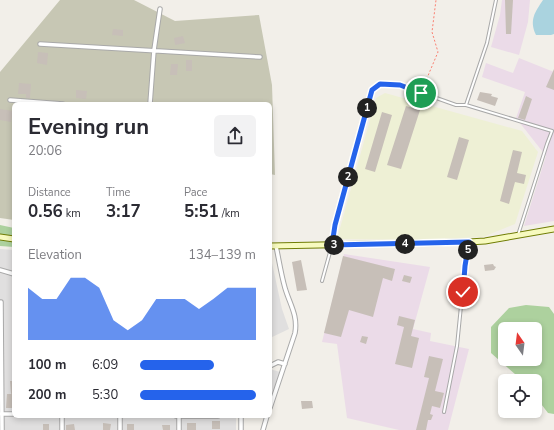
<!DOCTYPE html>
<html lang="en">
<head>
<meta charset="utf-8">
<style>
  :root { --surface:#fff; --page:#f2f2f3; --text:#2b2b33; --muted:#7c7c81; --accent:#2563eb }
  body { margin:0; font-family:"Nunito Sans",sans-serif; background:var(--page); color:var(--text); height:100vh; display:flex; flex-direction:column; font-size:15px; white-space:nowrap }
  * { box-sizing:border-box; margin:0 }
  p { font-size:13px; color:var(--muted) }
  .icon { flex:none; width:22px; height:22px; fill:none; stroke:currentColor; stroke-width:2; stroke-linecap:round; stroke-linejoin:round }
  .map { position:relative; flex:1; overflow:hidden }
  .sheet { position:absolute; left:12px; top:102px; width:260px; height:316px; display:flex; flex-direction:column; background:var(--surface); border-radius:6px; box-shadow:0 2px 6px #0003 }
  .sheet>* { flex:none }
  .needle { width:26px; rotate:346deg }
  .buttons { position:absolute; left:498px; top:322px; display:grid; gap:8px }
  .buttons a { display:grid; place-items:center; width:44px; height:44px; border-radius:6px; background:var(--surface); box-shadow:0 2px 6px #0003; font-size:20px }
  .pin { position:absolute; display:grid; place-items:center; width:34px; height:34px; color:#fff; margin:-17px; border:2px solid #fff; border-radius:50%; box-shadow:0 1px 4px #0007 }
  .km { position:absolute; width:20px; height:20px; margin:-10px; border-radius:50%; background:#222; color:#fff; font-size:11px; line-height:20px; text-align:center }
  .round { display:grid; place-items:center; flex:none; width:42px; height:42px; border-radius:6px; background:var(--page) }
  .headline { display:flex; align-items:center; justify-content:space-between; height:68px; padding:0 16px }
  h1 { font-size:22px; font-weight:700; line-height:30px }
  .stats { display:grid; grid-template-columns:repeat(3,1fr); gap:6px; height:68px; padding:4px 16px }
  .stats div { display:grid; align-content:center }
  .stats b { font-size:17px; font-weight:700 }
  .stats small { font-size:11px; font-weight:400 }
  .stats p { font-size:11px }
  .chart { height:112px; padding:8px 16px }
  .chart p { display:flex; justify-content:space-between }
  .chart svg { width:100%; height:72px; margin-top:4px; fill:var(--accent); opacity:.7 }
  ul { padding:0 16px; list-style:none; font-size:13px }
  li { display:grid; grid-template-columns:64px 48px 1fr; align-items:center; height:30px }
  li i { height:10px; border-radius:5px; background:var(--accent) }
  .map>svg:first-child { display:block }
  .residential { fill:#e0dfdf }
  .industrial { fill:#ebdbe8 }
  .construction { fill:#c7c7b4 }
  .farmland { fill:#eef0d5 }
  .forest { fill:#add19e; fill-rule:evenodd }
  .water { fill:#aad3df }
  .building { fill:#c7bfb8 }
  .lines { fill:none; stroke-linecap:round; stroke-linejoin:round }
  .lane-casing { stroke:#a9a9a9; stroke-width:4 }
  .street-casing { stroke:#a9a9a9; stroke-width:5.5 }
  .secondary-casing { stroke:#707d05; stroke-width:7 }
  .path { stroke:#fa8072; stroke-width:1; stroke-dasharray:2 2; stroke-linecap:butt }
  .lane { stroke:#fff; stroke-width:2 }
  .street { stroke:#fff; stroke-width:3.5 }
  .secondary { stroke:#f7fabf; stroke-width:5 }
  .route-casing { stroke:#fff; stroke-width:8 }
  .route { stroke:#2563eb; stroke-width:5 }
</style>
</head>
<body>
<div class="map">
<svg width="554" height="430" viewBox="0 0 554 430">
  <rect width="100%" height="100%" fill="#f2efe9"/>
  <path class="residential" d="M0,249l14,1v166h222v14h-236z
    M270,254l12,55 7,20 -19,9z
    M270,369l10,3 -10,31z"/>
  <path class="industrial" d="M502,0h28l-2,22 -9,33 -28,-8 9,-32z
    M519,58l35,14v149l-30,5 22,-70 -30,-38 9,-26 -43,-15 4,-14 27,10z
    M344,254l86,13 -17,62 18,4 -1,8 39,8 -21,81h-49l-52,-12 -10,-74 -15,-2z"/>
  <path class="construction" d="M60,0h74l41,21 84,-6 13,70 3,90 -5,-1v-70h-256v116l-14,-2v-146z"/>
  <path class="farmland" d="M385,93l137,38 16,21 -23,72 -32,13 -65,3 -81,-1 39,-141z"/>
  <path class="forest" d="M0,225l14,3v9l-14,-2z
    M0,240l14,2v5l-14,-1z
    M526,305l23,2 5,7v100l-6,-1 -13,-17v-15h-12l-32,-28v-26l18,-19zM505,329h30v30h-30z"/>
  <path class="water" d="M543,0h11v34l-3,1h-15c-7,-15 -1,-23 7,-35z"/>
  <path class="building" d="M505,0h8l-2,34h-5z
    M113,29l10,1v6l-11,-1z
    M183,36l2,7 -10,2 -1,-7z
    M38,52l10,1 -1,12 -10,-2z
    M186,60h6v11h-6z
    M171,64h7l-1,11h-7z
    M554,69v21l-8,-3z
    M19,83l12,1 -1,14h-4v-4h-8z
    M76,90l11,1 -1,8 -10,-1z
    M480,92l12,2 -1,2 7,2 -3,8 -18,-6z
    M526,96l6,3 -7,21 -7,-2z
    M406,106l14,4 -19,59 -14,-4z
    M0,109l13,2 -2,11 -11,-2z
    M382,112l10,3 -17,57 -10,-3z
    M459,137l10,3 -12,40 -10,-3z
    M513,150l9,2 -5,21 9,2 -2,9 -9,-2 -6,22 -9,-3z
    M343,256l52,13 -3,12 -9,-3 -10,39 -24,-7 -8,27 -17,-4z
    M301,260l6,30 -10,1 -5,-29z
    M493,264l1,2 2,1 -2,3 -9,1 -1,-6z
    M404,275l8,2 -2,6 -8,-2z
    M399,316l16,4 -4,16 8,2 -7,30 -17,-4 9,-37 -7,-2z
    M362,336l6,1 -2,7 -6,-2z
    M429,356l14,3 -8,32 9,2 -4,15 -8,-2 -2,8 3,1 -2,5h-3l-2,10h-10l13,-52 -5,-1z
    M10,381h4v12l-3,1z
    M7,394h7v14h-8z
    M301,401h11l1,7 -11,1z
    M212,421h8v8h-8z
    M103,423l8,1 -1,6h-7z
    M187,423h9v7h-9z
    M43,424h6v6h-6z
    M74,424l1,6h-9v-5z
    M127,424h7v6h-7z
    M162,425h8v5h-7z"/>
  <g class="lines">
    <g class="lane-casing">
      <path id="lane" d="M466,105l86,26 -5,13 -29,91
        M322,281l10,-36 3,-20 37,-135 8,-6 20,1 56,20h10l21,-62 9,-43
        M444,412l13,-66 8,-80 4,-22"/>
    </g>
    <g class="street-casing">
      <path id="street" d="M40,44l220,13
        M10,100l53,4
        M150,104l4,-54 6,-41
        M0,270l14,4
        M1,302l1,128
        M270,366l8,-4 7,2
        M270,408l25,-75c3,-18 -5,-28 -10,-45 -4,-14 -6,-28 -9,-42
        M1,414h13
        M176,416h42
        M179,416v14
        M62,430v-14
        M120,430v-14
        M241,430v-14
        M263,430l4,-14"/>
    </g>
    <g class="secondary-casing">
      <path id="secondary" d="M0,237l14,2
        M270,246l199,-4 16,-1 69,-12"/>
    </g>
    <path class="path" d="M422,90l16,-38 -6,-20 4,-32"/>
    <use href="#lane" class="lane"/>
    <use href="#street" class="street"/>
    <use href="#secondary" class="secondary"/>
  </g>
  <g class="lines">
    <g class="route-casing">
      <path id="route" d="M421,93l-21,-8 -20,-1 -8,6 -37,135 -3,20 137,-3 -4,24 -2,26"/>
    </g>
    <use href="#route" class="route"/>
  </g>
</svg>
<div class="buttons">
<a><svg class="needle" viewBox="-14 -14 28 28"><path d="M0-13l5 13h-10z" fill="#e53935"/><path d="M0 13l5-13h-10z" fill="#7c7c81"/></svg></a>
<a><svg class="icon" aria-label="locate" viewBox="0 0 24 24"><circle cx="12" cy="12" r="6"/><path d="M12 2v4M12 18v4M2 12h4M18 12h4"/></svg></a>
</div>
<div class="pin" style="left:421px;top:93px;background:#1e9e55"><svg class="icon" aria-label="arrive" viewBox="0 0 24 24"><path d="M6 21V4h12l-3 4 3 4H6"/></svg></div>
<div class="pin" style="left:463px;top:292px;background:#d93025"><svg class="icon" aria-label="check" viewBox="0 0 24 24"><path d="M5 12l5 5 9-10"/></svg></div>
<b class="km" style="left:367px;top:108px">1</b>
<b class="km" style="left:348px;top:177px">2</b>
<b class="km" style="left:334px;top:245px">3</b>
<b class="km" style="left:405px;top:244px">4</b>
<b class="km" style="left:468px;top:250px">5</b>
<section class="sheet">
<div class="headline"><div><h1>Evening run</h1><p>20:06</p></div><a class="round"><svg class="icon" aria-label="share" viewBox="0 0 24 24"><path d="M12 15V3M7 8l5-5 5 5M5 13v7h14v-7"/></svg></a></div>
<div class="stats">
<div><p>Distance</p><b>0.56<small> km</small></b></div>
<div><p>Time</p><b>3:17</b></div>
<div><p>Pace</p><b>5:51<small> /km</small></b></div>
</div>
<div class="chart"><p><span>Elevation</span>134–139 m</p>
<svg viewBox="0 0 160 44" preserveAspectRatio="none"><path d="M0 44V12L10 19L20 19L30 6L40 6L50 12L60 32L70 38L80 32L90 19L100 19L110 19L120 25L130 19L140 12L150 12L160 12V44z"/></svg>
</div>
<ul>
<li><b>100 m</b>6:09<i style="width:64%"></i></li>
<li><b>200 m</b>5:30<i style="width:100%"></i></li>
</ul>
</section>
</div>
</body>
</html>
